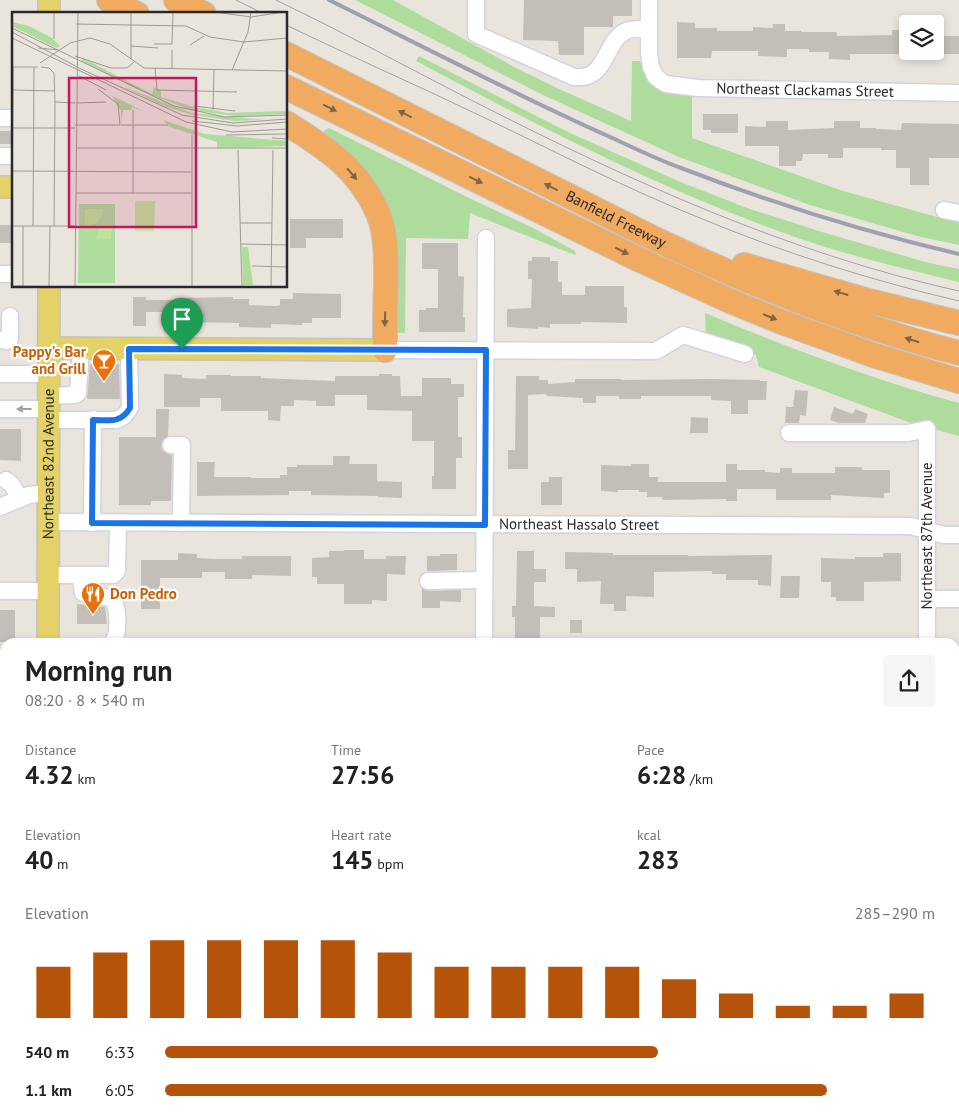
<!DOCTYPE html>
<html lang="en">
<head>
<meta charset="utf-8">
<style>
  :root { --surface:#fff; --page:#f6f6f6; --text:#222; --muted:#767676; --accent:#b45309 }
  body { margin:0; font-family:"PT Sans",sans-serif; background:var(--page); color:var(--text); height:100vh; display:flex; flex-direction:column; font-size:19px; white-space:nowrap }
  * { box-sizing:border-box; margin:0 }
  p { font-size:16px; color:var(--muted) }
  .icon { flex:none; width:28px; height:28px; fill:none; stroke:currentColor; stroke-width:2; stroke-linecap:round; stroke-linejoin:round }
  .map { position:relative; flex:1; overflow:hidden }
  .sheet { position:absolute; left:0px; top:638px; width:960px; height:481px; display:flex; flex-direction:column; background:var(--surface); border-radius:15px 15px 0 0; box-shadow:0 2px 8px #0003 }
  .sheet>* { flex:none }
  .controls { position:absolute; left:899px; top:15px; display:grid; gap:10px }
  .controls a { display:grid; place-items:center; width:45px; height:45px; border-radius:5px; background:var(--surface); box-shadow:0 2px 8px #0003; font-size:25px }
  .pin { position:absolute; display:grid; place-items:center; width:42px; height:42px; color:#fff; margin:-51px -21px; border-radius:50% 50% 50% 0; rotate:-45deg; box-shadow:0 0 5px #0007 }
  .pin .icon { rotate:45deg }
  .round { display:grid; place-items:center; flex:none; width:52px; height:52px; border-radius:5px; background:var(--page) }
  .overview { display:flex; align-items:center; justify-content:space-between; height:85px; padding:0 25px }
  h1 { font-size:28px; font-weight:700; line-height:38px }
  .metrics { display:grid; grid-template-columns:repeat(3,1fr); gap:8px; height:85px; padding:5px 25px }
  .metrics div { display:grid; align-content:center }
  .metrics b { font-size:25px; font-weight:700 }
  .metrics small { font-size:14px; font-weight:400 }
  .metrics p { font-size:14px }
  .chart { height:140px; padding:10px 25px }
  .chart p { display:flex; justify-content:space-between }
  .chart svg { width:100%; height:90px; margin-top:5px; stroke:var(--accent); stroke-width:6 }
  ul { padding:0 25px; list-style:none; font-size:16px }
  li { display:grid; grid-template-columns:80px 60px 1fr; align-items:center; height:38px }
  li i { height:12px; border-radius:6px; background:var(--accent) }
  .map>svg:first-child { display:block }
  .green { fill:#addc9d }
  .pitch { fill:#bee39a }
  .building { fill:#c3bfb8 }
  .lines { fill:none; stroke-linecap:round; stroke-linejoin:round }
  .minor-tunnel { stroke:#c3bfb8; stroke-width:16; stroke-dasharray:16 8; stroke-linecap:butt }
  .minor-casing { stroke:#d1d3e1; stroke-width:19 }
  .major-casing { stroke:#c3c3c3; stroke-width:24 }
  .highway-casing { stroke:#c3c3c3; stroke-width:26 }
  .minor { stroke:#fff; stroke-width:16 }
  .major { stroke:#e4d167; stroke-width:21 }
  .highway { stroke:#f0ab61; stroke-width:24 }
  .tram { stroke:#9fa1b2; stroke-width:1 }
  .rail { stroke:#9fa1b2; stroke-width:4 }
  .oneway { fill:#836442 }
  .oneway2 { fill:#9f9f9f }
  .route-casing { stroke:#fff; stroke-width:10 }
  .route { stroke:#1a73e8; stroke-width:6 }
  .labels { text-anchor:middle; stroke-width:4.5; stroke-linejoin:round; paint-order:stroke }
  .street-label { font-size:15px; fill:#292929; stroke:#fff }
  .food-label { font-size:15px; font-weight:bold; fill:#c56008; stroke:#fff; text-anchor:end }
  .inset-road { fill:none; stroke:#9d9a94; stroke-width:1 }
  .view { fill:#c2185b; fill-opacity:0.15; stroke:#c2185b; stroke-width:2.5 }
  .inset-edge { fill:none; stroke:#292929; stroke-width:2.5 }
</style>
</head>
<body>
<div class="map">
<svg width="959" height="1118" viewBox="0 0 959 1118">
  <rect width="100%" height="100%" fill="#eae5dc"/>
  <path class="green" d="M355,0h38l125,69 41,20 72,32 1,-60h8c11,30 22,31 52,35v42l151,53 98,27 18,4v23l-42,-9 -107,-31 -131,-48 -136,-62z
    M419,56l151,77 108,48 69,27 75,24 107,31 30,6v13c-54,-13 -109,-26 -161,-44 -133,-46 -258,-111 -382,-177z
    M329,128l142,71 64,30 40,22 1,3 -1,1 -105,-42 -2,26 -62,-1 -1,95h-11v-79l-68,-119 -2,-3 1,-2z
    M705,313c84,35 167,66 254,90v33l-48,-13 -152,-56 -3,-12 -50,-19z
    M72,1114h275v4h-275z"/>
  <path class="pitch" d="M251,1114h70l-1,4h-77z
    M499,1114h144v4h-144z"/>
  <path class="building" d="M524,0h108v16h-19v11h-29v28h-25l-1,-14 -35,-1z
    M677,22l18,1v5h22v3h36v-4l20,1v-4h12v7h16v1h36v4l55,-1v-5h13v5h2v19h-57v6l-21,-1v-7h-20v-3h-22v8l-29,-1v-5h-46l-1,7h-34z
    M935,36h24v18h-24z
    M703,114h35v19h-27v-3h-8z
    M766,121h22v9l46,-2v-7h26v7h16v1l25,1 1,-7 57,1v34h-30v27h-19v-17h-14v-18h-15v-2h-38v10h-15v-4h-25l-1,7h-6v5h-17v-20h-34v-20l21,1z
    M0,131h14v13h-14z
    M290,219h53v19h-37v10h-16z
    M0,225h14v18h-14z
    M422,243h36v33l6,1 -1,40h2v15h-46v-22h7v-2h12v-39h-16z
    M532,257h18v4h8v21h4v13h23v-9h39v21h3v16l-46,-1v2h-31v4l-12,-1v2l-31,-2v-18l24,-1 1,-29h-4v-18h4z
    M293,293l48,1v24h-29v5h-10v2l-31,-1v4l-32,-1v-4l-64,-1v-10h-29v14h-13v-29h13v3h29v-2l58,-1v2h16v6l28,1 3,-1v-6h13z
    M90,364h29l1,35h-33z
    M164,374l18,1v3l24,1v-4h25v1h30v2l74,3v-5h44v-2h13v2h8l1,20h21v-18h29v6h13v13h-6v40h4v21h-6v31h-24v-13h2v-35h-22v-30l-45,-1v-15h-32v11h-19v-5l-22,-1v6h-13l-1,15 -12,-1v-9h-47v-13h-21v9h-36z
    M516,376h23v4h9v4l27,-2v-3h46v1l90,-1 49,1v1h7l-1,19h-18v14h-17v-13l-20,-1v-4h-70v3h-22v-3h-23v7h-13v-5l-36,-2 -1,-2 -18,1v74h-20v-19h7z
    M795,390l13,1 -2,25 -6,-1 -1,8h-14l1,-16h7z
    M834,407l19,7 2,-5 13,5 -3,9h-26l-9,-3z
    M156,409h13l-1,27 -5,4 -2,5 1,5 4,3 6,2 -1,46h-20v4h-32v-68h37z
    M691,417l17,1v15h-18z
    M0,429h21v32l-21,-1z
    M333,456h17l-1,8h28v17l25,1v16l-24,-1v-1l-67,-1v-4h-22v4l-92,1v-34h18l-1,15h37v1h29v-3h7v-8h10v-2h36z
    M631,464h18v13h9v5h68v-18h11v6h28v2l15,1v-5h12v5h43v-6h27v3h28v23h-6v5l-53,-3v5h-55v-11h-39v12h-11v-2l-64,1v-3h-15v-5h-8v-2h-21v2l-17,-1v-26l30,1z
    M549,477h13v28h-21v-23h8z
    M344,550h20v9h22v-3h20l-1,19 -18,-1v27l-15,-1v4h-28v-20h-27v-7h-5v-19l17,-1v-6h15z
    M517,551h17v18h12v13h-12v24l21,1v10h-15v25h-25v-25h-3v-11h4z
    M565,552l48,1v2h75v1l84,-1 -1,31 -13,-1v-5h-32v-6h-14v-3l-58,1v25l-28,-1v15h-12v-7h-14l1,-23 -24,1v-13h-12z
    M178,553l19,1v4l18,1h27v-3h49v20l-39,-1v4h-27v-7h-23v6h-42v31h-19v-49h37z
    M883,553h18v28l-37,1v19h-28v-4h-5v-15h-10v-24l34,1v-2h28z
    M440,554h17v16l-30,1v-15h13z
    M781,576h19l-1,22h-19z
    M422,588l6,3 33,-1v12l-21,-1v7h-18z
    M77,604l28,3 2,17h-30z
    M0,610h15v32h-15z
    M570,620h12v13h-12z"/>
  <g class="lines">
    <path class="minor-tunnel" d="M4,131v13"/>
    <g class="minor-casing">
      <g id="minor">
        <path d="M476,0v34l98,43c34,4 29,-35 52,-46 6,-3 16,-2 23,-2"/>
        <path id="s1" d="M649,0v53l2,14 2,4 2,5 6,5 5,3 32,4 261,5"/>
        <path d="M0,118h14"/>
        <path d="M0,156h14"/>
        <path d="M944,210l15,3"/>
        <path d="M0,274h14"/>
        <path d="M0,340l7,1 3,-2v-23"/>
        <path d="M385,350l271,1 27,-16 62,19"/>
        <path d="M0,374h48"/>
        <path d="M48,396l27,-1 3,-2 3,-45"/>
        <path d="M0,409h48"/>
        <path d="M48,420h69l7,-4 6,-8 -1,-59"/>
        <path d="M789,433h119l19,-4v213"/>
        <path d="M171,445h11l-1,78"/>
        <path d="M6,480l6,5 8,14"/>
        <path d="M0,507l29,-12 19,-2"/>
        <path id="s2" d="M48,522l863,4 33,9h15"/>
        <path d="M92,523l1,-104"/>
        <path d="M48,575h65l4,-4 1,-48"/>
        <path d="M80,575l3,18 5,2 24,3c7,9 7,35 1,44"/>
        <path d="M428,581l56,-1"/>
        <path d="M0,591h48"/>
        <path d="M927,599h32"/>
        <path d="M484,642l2,-404"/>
        <path d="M5,710l-5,12 3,52h2"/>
        <path d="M0,816h5"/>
        <path d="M0,1114h46"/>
        <path d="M355,1118v-4"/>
        <path d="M924,1118v-4"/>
      </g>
    </g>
    <g class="major-casing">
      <g id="major">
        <path d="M49,0v14"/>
        <path d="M0,187h14"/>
        <path d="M48,348l337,2"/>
        <path id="s3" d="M48,642l1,-356"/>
        <path d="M46,1118v-4"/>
      </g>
    </g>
    <g class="highway-casing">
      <g id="highway">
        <path d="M109,0l28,14"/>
        <path d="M176,0l28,14"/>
        <path id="s4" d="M286,54l371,186c98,46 197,86 302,113"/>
        <path d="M286,87l354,173 90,41 49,20 94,34 86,26"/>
        <path d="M286,123c19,12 37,23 53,37 16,14 30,33 39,53 9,22 8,48 8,72 -1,21 -1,43 -1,65"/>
        <path d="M744,265l125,36 90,22"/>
      </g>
    </g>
    <use href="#minor" class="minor"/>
    <use href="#major" class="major"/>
    <use href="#highway" class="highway"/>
    <path class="tram" d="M236,0l28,14
      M276,0c67,32 132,68 199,102 155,79 313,151 484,189
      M286,25c66,32 133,61 199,93 71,34 142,71 215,100 84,35 170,62 259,83"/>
    <path class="rail" d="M329,0c93,46 185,94 279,136 24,11 48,23 73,32 91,35 183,64 278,86"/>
  </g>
  <defs><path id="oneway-solid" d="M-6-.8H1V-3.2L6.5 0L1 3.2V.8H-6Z" transform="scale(1.25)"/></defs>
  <g class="oneway">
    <use href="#oneway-solid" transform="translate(330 108) rotate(26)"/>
    <use href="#oneway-solid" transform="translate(405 114) rotate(-153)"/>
    <use href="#oneway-solid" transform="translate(352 174) rotate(49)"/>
    <use href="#oneway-solid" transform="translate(476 180) rotate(26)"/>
    <use href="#oneway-solid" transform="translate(551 187) rotate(-153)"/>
    <use href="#oneway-solid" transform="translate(622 251) rotate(26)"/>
    <use href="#oneway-solid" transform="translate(841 293) rotate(-164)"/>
    <use href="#oneway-solid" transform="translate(770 317) rotate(22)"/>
    <use href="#oneway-solid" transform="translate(385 319) rotate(91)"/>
    <use href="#oneway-solid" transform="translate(912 340) rotate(-163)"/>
  </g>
  <use class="oneway2" href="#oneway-solid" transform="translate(24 409) rotate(180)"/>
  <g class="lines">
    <g class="route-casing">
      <path id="route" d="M129,349l357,1 -1,175 -393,-2 1,-103c17,0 27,4 37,-12z"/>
    </g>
    <use href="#route" class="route"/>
  </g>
  <defs>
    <g id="bar-pin" transform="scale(1.25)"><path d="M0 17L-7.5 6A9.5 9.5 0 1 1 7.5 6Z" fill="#e8710a" stroke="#fff"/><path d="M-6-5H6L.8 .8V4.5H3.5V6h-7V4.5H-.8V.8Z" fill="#fff"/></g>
    <g id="restaurant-pin" transform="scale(1.25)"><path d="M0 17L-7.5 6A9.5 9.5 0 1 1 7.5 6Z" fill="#e8710a" stroke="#fff"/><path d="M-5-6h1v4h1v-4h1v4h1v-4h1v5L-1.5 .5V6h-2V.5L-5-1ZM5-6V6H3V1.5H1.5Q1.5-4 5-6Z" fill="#fff"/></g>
  </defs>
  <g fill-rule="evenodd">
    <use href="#bar-pin" x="104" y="361"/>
    <use href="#restaurant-pin" x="93" y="594"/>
  </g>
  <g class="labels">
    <g class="street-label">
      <text dy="5" stroke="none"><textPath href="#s1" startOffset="230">Northeast Clackamas Street</textPath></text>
      <text dy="5" stroke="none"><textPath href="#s4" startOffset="369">Banfield Freeway</textPath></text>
      <text dy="5" stroke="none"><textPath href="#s3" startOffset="178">Northeast 82nd Avenue</textPath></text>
      <text dy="5" stroke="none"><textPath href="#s2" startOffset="531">Northeast Hassalo Street</textPath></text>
      <text transform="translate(927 536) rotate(-90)" y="5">Northeast 87th Avenue</text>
    </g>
    <g class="food-label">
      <text x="86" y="357">Pappy's Bar<tspan x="86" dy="17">and Grill</tspan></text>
      <text x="110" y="599" text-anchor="start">Don Pedro</text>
    </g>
  </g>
  <g transform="translate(12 12)">
    <rect width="275" height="275" fill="#eae5dc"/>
    <path d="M0,10l17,4 23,12 8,8 -4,2 -44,-22zM71,46l69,36 2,-7 7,4v6l33,10 34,6 59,-2v3l-53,2 -43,-6 -50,-19 -60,-30zM112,75l68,26 73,7 -31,1 -40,-6 -28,-8zM100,84l5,2 28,14 -13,-5 -1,3h-8l-2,13v-12zM151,108l42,14 82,7v5l-70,2v-6l-47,-15zM67,192h36v79h-37zM230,235h6l5,38h-10z" fill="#addc9d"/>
    <path d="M123,189h20l-1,30h-19zM73,197h18v4l-5,9 -13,5zM100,214l-1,13 -16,1 5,-12z" fill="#bee39a"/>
    <path class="inset-road" d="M203,0l36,5 33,-5M64,12l110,2 24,11 34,5 43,-4M0,16l162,78 51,11 62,-2M0,20l69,37 101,46 51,8 54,-4M0,26l174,84 46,10 55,-3M42,27v-27M142,32h18l1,-32M178,33l14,-9M119,34l27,2M26,36l21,2M63,44l36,12h16l7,-6M119,47v-47M28,51l30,-20 20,-5 20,6 34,24 143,3M0,55h26M29,55l8,1 5,5 1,29 20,1M143,56l2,22 80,2M160,57v-19M220,58l16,-38 3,-20M67,64l27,14M86,77l20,15 2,21M1,78l41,1M64,91l30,-1M182,94l41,5M201,98l1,-41M180,109l45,5 50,-4M63,113h45M109,113h47M0,116h63M214,123l61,-1M260,126l15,1M64,136h211M226,138l4,137M0,159l180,1M64,181h116M121,181v-83M228,211h32M0,214l1,-159M1,214h62M21,214l1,-159M42,214l1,-124M229,232l46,1M240,254l35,1M0,274l102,1M37,274l1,-60M11,275v-61M63,275l3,-275M180,275v-152M259,275l2,-137"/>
    <path class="view" d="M57,66h127v149h-127z"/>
    <rect width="275" height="275" class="inset-edge"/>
  </g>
</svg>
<div class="controls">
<a><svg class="icon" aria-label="layers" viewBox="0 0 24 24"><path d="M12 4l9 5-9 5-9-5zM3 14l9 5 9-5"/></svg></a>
</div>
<div class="pin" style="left:182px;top:349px;background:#1e9e55"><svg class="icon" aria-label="arrive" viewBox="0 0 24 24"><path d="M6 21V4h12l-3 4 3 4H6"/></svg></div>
<section class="sheet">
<div class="overview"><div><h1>Morning run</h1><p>08:20 · 8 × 540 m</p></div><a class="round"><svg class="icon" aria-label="share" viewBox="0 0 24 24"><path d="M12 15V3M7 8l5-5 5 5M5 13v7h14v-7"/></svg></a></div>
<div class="metrics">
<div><p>Distance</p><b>4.32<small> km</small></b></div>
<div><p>Time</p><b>27:56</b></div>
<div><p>Pace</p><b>6:28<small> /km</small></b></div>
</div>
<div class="metrics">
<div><p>Elevation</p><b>40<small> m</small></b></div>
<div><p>Heart rate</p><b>145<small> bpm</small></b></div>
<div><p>kcal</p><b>283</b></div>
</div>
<div class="chart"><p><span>Elevation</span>285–290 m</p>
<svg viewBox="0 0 160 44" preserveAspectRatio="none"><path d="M5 44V19M15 44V12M25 44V6M35 44V6M45 44V6M55 44V6M65 44V12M75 44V19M85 44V19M95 44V19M105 44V19M115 44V25M125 44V32M135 44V38M145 44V38M155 44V32"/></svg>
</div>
<ul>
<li><b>540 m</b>6:33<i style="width:64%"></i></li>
<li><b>1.1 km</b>6:05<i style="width:86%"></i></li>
</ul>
</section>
</div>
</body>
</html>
